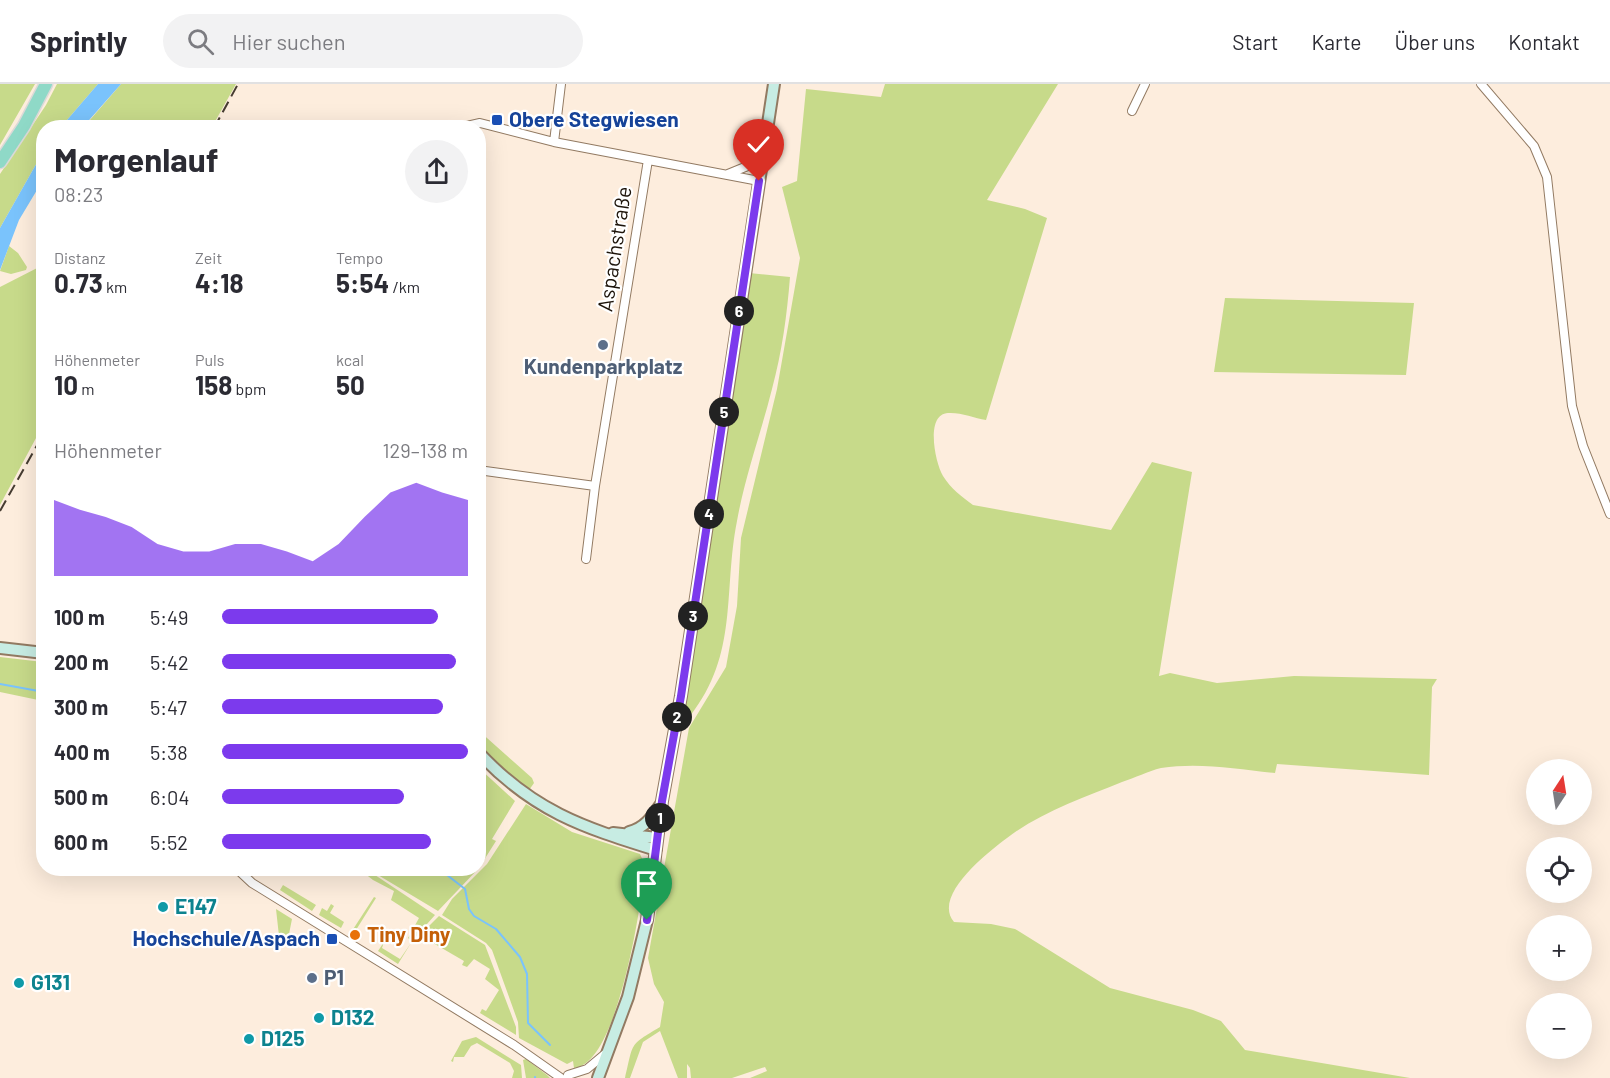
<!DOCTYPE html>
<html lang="de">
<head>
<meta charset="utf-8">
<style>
  :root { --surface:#fff; --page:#f2f2f3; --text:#2b2b33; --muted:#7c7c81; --line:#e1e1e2; --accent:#7c3aed }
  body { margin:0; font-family:Barlow,sans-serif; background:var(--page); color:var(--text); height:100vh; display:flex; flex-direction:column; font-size:22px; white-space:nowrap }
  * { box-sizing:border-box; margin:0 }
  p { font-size:20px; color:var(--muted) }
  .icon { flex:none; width:33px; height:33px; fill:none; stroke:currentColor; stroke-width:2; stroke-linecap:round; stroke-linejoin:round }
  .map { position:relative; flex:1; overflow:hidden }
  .drawer { position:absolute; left:36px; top:36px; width:450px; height:756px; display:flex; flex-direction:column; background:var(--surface); border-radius:24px; box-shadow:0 6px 24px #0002 }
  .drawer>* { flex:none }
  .needle { width:39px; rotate:12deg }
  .tools { position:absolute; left:1526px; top:675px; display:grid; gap:12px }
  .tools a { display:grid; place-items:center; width:66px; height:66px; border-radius:50%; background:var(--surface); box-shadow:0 6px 24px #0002; font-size:30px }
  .pin { position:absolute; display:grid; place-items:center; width:51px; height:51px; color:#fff; margin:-62px -26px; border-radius:50% 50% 50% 0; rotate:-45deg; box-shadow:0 0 6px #0007 }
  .pin .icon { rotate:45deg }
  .km { position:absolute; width:30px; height:30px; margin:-15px; border-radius:50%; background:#222; color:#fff; font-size:16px; line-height:30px; text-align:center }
  .round { display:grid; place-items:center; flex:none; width:63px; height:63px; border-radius:32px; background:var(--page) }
  .summary { display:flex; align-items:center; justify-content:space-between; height:102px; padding:0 18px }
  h1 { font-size:33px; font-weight:700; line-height:45px }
  .figures { display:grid; grid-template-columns:repeat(3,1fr); gap:9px; height:102px; padding:6px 18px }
  .figures div { display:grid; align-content:center }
  .figures b { font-size:26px; font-weight:700 }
  .figures small { font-size:16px; font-weight:400 }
  .figures p { font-size:16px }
  .chart { height:168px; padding:12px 18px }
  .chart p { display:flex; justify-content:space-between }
  .chart svg { width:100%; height:108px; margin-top:6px; fill:var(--accent); opacity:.7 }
  ul { padding:0 18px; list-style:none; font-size:20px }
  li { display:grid; grid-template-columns:96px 72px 1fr; align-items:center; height:45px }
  li i { height:15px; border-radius:8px; background:var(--accent) }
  header { display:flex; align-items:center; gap:36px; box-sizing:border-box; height:84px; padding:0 30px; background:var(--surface); border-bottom:2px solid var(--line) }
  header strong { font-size:28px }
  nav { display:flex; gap:33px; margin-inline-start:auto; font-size:21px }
  .search { width:420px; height:54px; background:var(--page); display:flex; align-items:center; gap:15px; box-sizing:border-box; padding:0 21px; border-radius:33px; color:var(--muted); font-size:22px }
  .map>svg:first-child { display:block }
  .green { fill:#c7da8a }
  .water { fill:#7ac3fc }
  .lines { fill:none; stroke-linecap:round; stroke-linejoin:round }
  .stream { stroke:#7ac3fc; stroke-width:2 }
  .street-casing { stroke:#927a62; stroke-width:10 }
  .secondary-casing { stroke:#927a62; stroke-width:14 }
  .primary-casing { stroke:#dbd9d8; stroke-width:15 }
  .street { stroke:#fff; stroke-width:8 }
  .secondary { stroke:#c7ece3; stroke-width:10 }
  .primary { stroke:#8fd9c7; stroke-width:12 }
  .rail { stroke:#463c31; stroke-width:2; stroke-dasharray:12 6; stroke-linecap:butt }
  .route-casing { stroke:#fff; stroke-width:12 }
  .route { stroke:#7c3aed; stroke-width:8 }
  .transit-dot { fill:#1a4fb4; stroke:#fff; stroke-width:2 }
  .service-dot { fill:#5c6f8a; stroke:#fff; stroke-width:2 }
  .culture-dot { fill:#0f9aa8; stroke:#fff; stroke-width:2 }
  .food-dot { fill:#e8710a; stroke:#fff; stroke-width:2 }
  .labels { text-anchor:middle; stroke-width:4.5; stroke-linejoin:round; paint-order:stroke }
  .transit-label { font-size:21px; font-weight:bold; fill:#164399; stroke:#fff; text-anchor:start }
  .street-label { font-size:21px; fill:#1d140a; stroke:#fff }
  .service-label { font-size:21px; font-weight:bold; fill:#4e5e75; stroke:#fff }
  .culture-label { font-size:21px; font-weight:bold; fill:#0d838f; stroke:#fff; text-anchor:start }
  .food-label { font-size:21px; font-weight:bold; fill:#c56008; stroke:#fff; text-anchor:start }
</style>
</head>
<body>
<header>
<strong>Sprintly</strong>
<div class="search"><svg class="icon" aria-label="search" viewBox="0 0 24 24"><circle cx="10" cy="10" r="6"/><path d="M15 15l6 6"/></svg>Hier suchen</div>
<nav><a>Start</a><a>Karte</a><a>Über uns</a><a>Kontakt</a></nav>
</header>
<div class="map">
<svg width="1610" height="994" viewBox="0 0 1610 994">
  <rect width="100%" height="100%" fill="#fdeddd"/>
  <path class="green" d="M0,0h35l-35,61z
    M57,0h41l-37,43 -17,1 -1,24 -43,76v-54l46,-69z
    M121,0h115l-24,43 -129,1z
    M885,0h173l-71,116 38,9 22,9 -61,202c-12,-2 -26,-8 -38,-7 -23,1 -13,50 -5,63 8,13 18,20 30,29l138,25 41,-68 40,10 -33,204 11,-3 47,10 77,-7 143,3 -5,8 -3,88 -152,-11 -2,9c-37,-4 -76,-11 -114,-5 -13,3 -26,10 -39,14 -37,15 -83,31 -115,56 -20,15 -75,58 -53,84l37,2 24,5 95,59 83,22 28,11 24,29 165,28h-660l17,-7 -2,-4 -33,11h-41l-1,-10 -3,-4v14h-9l-18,-47 -17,11 -13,36h-5c9,-36 3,-32 35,-51l4,-25 -10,-18 -6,-26 41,-230 37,-61 11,-61 4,-68 36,-149 23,-131 -18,-71 15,-6 9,-92 75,8z
    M9,162l9,7 9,14 -1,3 -15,4 -11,-3z
    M43,181v160l-43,80v-218z
    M749,189l41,4c-3,38 -8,75 -18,112 -11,44 -27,87 -35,132 -14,70 2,133 -47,195l-8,-2z
    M1225,214l189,5 -8,72 -192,-3z
    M0,573l43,5v39l-43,-9z
    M478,646l54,48 2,5 -7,10 -48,-44z
    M479,684l36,33 -23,38 4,2 -17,27z
    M526,720l46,28 68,22 5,11c-3,37 -27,200 -71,203l-1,-7 -6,3 -48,-26 -1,-16 -26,-72 -6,-7 -44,-28 10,-16 35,-35z
    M359,785h7l69,46 -23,26 -4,-3 11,-20 -28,-18 3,-9 -21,-11z
    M368,785h110l-40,42z
    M283,801l33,20 -4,6 -32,-21z
    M374,813l2,1 -20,32 5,3 -4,5 -7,-4z
    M331,820l3,2 -4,7 14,9 -3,6 -22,-13 3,-7 5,3z
    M276,825l16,10 -3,15 -9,11z
    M439,832l46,29 31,82v8l-36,-22 2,-4 4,2 13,-21 -14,-11 5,-10 -16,-10 -7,8 -5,-2 2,-4 -43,-25 -3,1z
    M384,858l-2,6 18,11 11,-16 -13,21 -20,-13z
    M476,953l45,28 1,13h-10l2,-7 -4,-8 -33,-20 -6,3 -7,11h-10l-1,5 -2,-1 11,-20z
    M526,975l21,16 3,3h-24l-3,-18z"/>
  <path class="water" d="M98,0h23l-38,43h-22z
    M43,68v28l-24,40 -19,50v-42z"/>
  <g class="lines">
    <path class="stream" d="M0,600l44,8
      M438,784l27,21 4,20 5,7 22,13 24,28 7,17 1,49 22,22
      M535,993v1"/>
    <g class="street-casing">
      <path id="street" d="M1481,0l53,62 13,31 25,229 11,40 27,68
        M1132,27l13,-27
        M458,44l22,-5 74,19 205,39
        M554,58l7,-58
        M728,90l22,-9 12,-16
        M478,386l117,16 53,-326
        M586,475l9,-73
        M236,784l16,15 262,162 47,33
        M568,991l19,-6 18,-15"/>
    </g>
    <g class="secondary-casing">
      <path id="secondary" d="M0,564l44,5
        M478,668c55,59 104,75 178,98
        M629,748c16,-4 23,-15 32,-28
        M613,749l44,5
        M598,994l30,-81 19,-77 15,-119 19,-105 93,-612"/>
    </g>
    <g class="primary-casing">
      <path id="primary" d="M0,78l24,-36 22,-42"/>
    </g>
    <use href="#street" class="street"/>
    <use href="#secondary" class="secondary"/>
    <use href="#primary" class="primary"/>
    <path class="rail" d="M214,44l24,-44
      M0,427l44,-78"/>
  </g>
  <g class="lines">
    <g class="route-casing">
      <path id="route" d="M647,836l15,-119 19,-105 78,-515"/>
    </g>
    <use href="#route" class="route"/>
  </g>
  <g class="transit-dot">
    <rect x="491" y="30" width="12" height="12" rx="3"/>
    <rect x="326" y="849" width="12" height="12" rx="3"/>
  </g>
  <g class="service-dot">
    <circle cx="603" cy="261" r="6"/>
    <circle cx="312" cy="894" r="6"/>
  </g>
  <g class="culture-dot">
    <circle cx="163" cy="823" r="6"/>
    <circle cx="19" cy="899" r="6"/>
    <circle cx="319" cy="934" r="6"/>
    <circle cx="249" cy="955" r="6"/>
  </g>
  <circle class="food-dot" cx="355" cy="851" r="6"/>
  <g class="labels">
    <g class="transit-label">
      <text x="509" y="43">Obere Stegwiesen</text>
      <text x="320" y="862" text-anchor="end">Hochschule/Aspach</text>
    </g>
    <g class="street-label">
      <text transform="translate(615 165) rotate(-81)" y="7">Aspachstraße</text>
    </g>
    <g class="service-label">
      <text x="603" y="290">Kundenparkplatz</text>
      <text x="324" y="901" text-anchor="start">P1</text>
    </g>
    <g class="culture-label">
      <text x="175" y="830">E147</text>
      <text x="31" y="906">G131</text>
      <text x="331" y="941">D132</text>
      <text x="261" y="962">D125</text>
    </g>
    <g class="food-label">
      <text x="367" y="858">Tiny Diny</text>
    </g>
  </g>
</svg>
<div class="tools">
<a><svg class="needle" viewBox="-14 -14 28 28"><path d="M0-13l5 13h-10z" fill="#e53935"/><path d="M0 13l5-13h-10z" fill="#7c7c81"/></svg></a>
<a><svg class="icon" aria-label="locate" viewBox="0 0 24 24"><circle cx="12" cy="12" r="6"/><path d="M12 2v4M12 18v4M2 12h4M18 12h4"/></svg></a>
<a>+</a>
<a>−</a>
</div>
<div class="pin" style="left:647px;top:836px;background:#1e9e55"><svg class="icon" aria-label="arrive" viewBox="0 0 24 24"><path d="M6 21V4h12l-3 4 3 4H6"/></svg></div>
<div class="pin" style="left:759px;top:97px;background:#d93025"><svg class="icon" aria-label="check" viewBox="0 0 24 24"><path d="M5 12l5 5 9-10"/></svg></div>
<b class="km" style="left:660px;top:734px">1</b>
<b class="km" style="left:677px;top:633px">2</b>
<b class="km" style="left:693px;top:532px">3</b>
<b class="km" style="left:709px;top:430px">4</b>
<b class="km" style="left:724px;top:328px">5</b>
<b class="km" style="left:739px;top:227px">6</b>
<section class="drawer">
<div class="summary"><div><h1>Morgenlauf</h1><p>08:23</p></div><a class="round"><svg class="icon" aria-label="share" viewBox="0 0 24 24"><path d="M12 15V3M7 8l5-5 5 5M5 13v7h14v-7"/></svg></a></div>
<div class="figures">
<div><p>Distanz</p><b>0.73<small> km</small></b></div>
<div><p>Zeit</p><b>4:18</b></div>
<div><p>Tempo</p><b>5:54<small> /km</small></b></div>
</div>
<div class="figures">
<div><p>Höhenmeter</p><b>10<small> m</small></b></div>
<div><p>Puls</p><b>158<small> bpm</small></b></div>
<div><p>kcal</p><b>50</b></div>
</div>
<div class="chart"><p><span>Höhenmeter</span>129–138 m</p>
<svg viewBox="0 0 160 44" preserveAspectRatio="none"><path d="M0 44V13L10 17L20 20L30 24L40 31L50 34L60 34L70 31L80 31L90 34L100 38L110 31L120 20L130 10L140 6L150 10L160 13V44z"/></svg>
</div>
<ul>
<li><b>100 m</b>5:49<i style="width:88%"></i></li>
<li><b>200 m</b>5:42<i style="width:95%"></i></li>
<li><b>300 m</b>5:47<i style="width:90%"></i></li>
<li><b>400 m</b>5:38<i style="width:100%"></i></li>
<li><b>500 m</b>6:04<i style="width:74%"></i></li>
<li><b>600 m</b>5:52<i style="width:85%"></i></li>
</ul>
</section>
</div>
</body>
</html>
